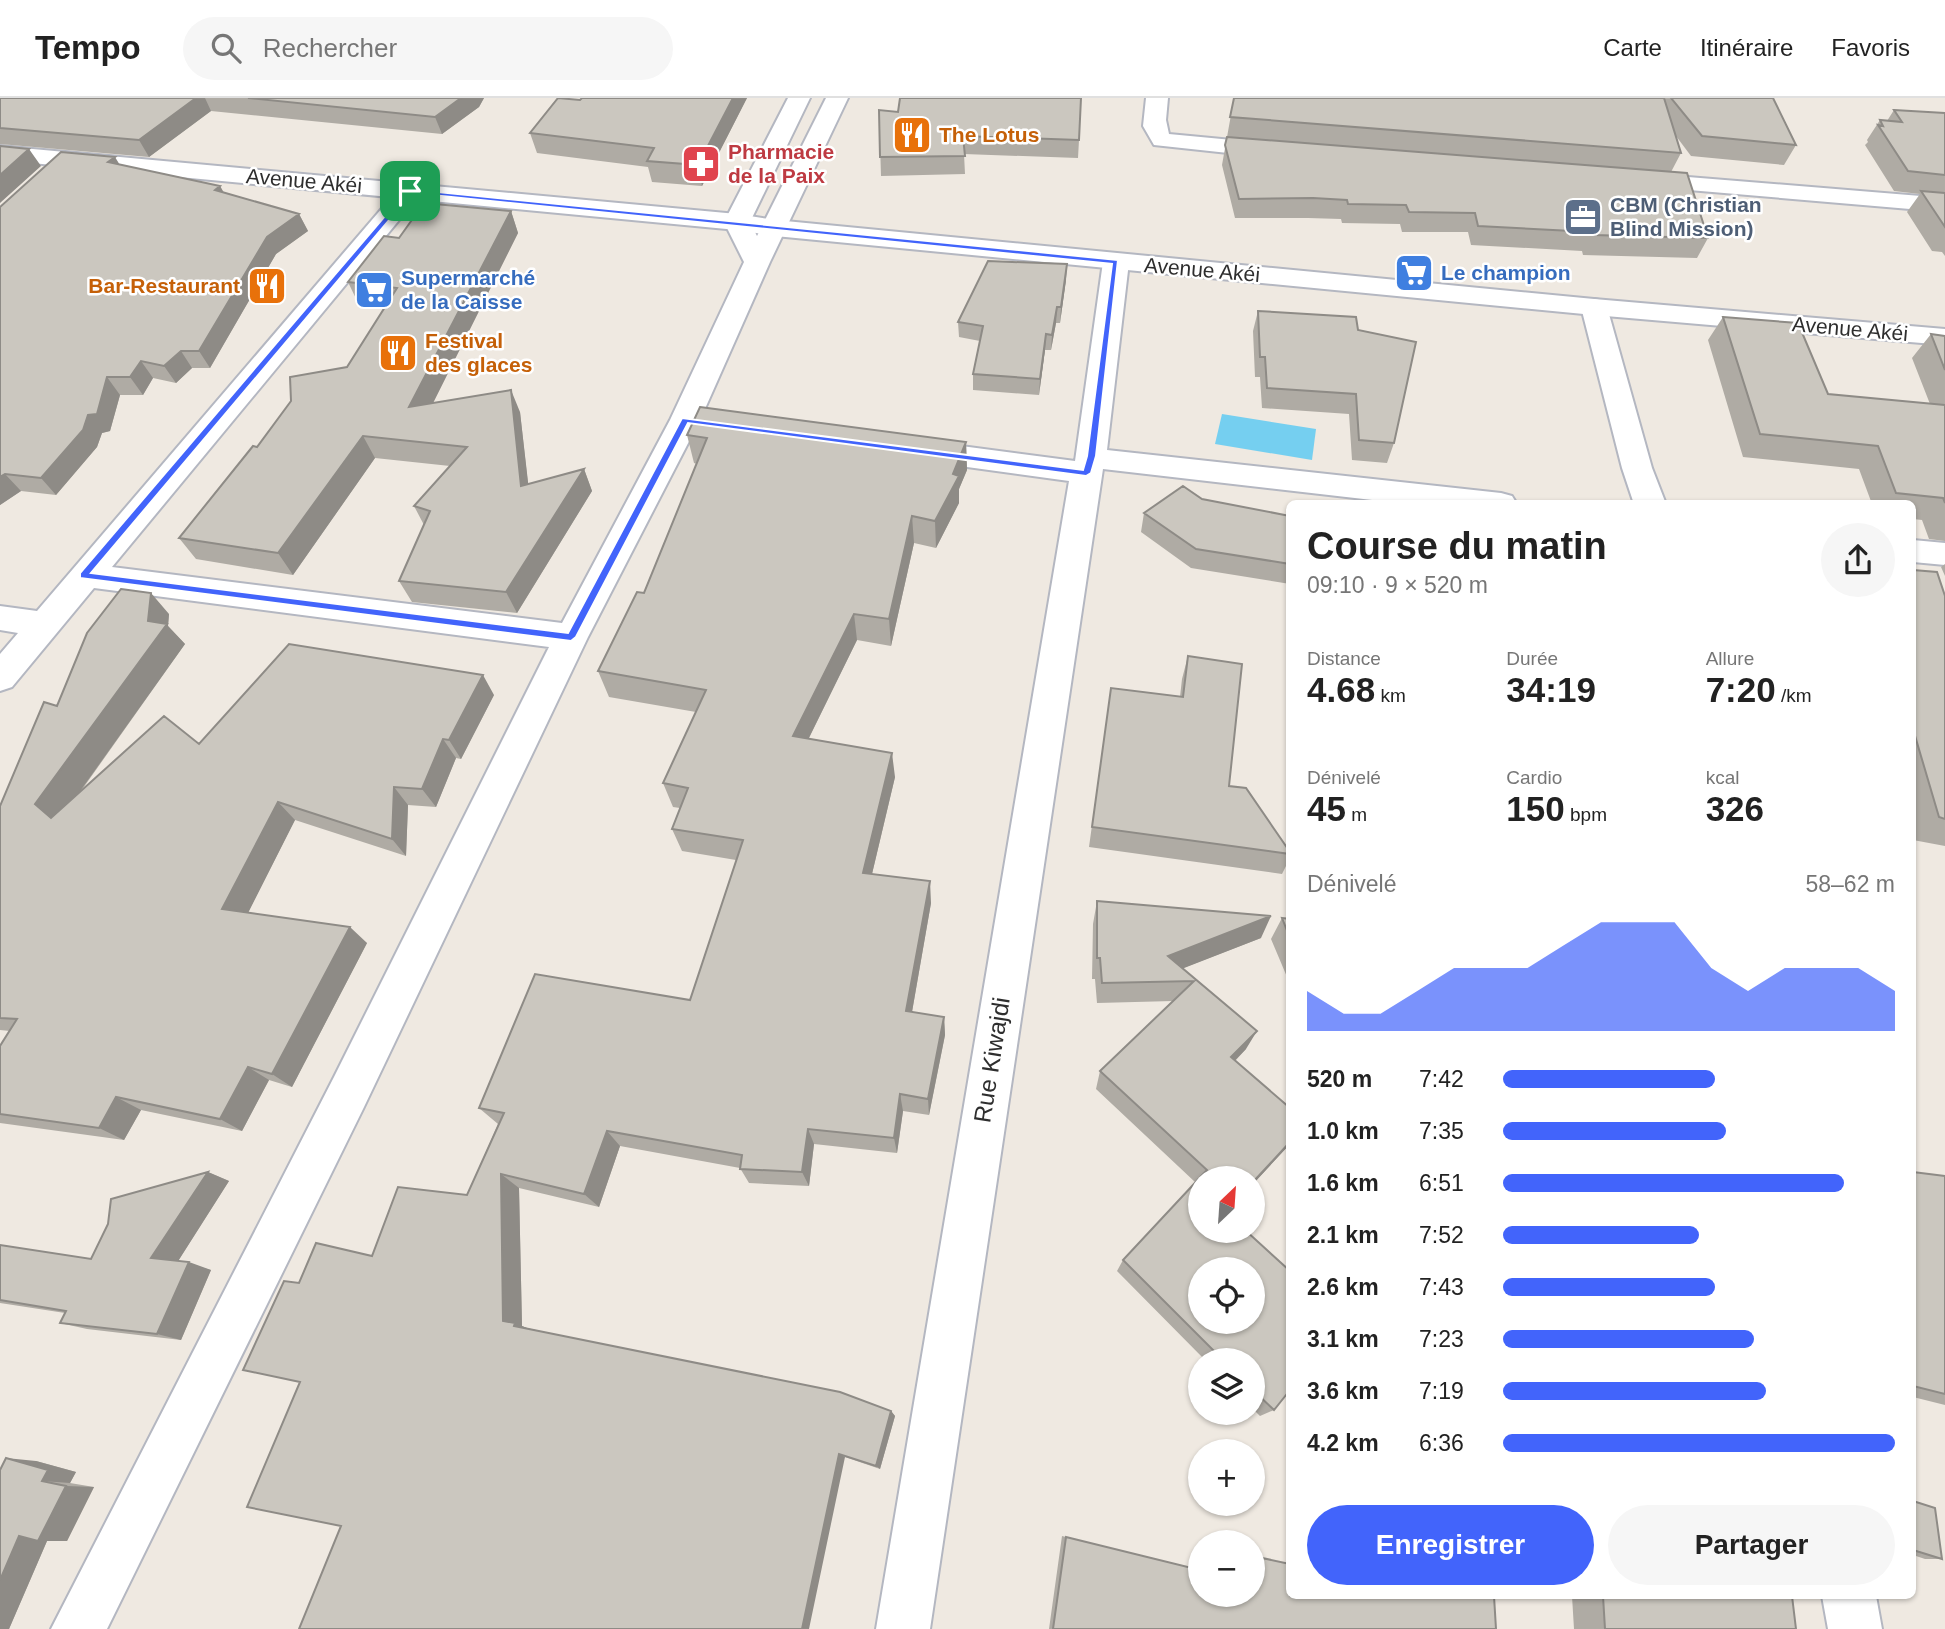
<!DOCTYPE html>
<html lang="fr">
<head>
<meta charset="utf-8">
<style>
  :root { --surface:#fff; --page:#f6f6f6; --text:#222; --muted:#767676; --line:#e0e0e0; --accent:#4264fb }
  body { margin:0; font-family:Arial,sans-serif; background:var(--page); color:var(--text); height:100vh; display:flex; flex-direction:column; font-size:26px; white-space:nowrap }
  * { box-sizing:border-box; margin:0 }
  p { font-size:23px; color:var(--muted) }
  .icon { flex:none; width:38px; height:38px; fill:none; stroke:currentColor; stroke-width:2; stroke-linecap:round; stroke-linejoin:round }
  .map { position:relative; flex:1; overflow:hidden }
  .details { position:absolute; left:1286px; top:402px; width:630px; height:1099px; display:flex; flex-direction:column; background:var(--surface); border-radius:10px; box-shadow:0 2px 5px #0004 }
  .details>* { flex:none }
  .needle { width:46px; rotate:25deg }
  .controls { position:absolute; left:1188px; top:1068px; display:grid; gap:14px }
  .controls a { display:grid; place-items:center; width:77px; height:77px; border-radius:50%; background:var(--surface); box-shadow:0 2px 5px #0004; font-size:35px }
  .pin { position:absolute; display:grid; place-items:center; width:60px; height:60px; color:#fff; margin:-30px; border-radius:14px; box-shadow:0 4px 10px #0006 }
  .round { display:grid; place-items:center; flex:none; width:74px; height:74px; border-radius:37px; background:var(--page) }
  .headline { display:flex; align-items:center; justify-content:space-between; height:119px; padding:0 21px }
  h1 { font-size:38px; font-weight:600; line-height:52px }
  .metrics { display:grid; grid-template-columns:repeat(3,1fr); gap:10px; height:119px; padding:7px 21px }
  .metrics div { display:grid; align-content:center }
  .metrics b { font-size:35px; font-weight:600 }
  .metrics small { font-size:19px; font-weight:400 }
  .metrics p { font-size:19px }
  .chart { height:196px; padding:14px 21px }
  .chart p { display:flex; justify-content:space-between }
  .chart svg { width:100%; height:126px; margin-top:7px; fill:var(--accent); opacity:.7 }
  .primary-button { display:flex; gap:14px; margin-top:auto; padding:14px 21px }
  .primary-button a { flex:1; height:80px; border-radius:42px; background:var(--accent); color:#fff; font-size:28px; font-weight:600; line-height:80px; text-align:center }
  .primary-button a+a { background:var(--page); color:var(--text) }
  ul { padding:0 21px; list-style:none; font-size:23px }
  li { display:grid; grid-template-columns:112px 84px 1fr; align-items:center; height:52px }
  li i { height:18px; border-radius:9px; background:var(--accent) }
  header { display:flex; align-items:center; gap:42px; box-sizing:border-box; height:98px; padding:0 35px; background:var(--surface); border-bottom:2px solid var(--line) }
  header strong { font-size:33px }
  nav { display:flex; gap:38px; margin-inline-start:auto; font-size:24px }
  .search { width:490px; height:63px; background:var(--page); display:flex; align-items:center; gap:18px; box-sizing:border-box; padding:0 24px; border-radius:38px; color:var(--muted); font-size:26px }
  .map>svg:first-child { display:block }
  .water { fill:#75cff0 }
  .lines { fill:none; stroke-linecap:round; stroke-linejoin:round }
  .minor-casing { stroke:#b4b7c1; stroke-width:4 }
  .secondary-casing { stroke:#b4b7c1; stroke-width:4 }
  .minor { fill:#fff; fill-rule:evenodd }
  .secondary { fill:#fff; fill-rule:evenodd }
  .wall { fill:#afaba4 }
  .shaded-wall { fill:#8e8b86 }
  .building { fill:#cbc7bf; stroke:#8e8b86; stroke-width:2; fill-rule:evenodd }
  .route { fill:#4264fb; stroke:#fff; stroke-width:2; fill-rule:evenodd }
  .labels { text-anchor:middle; stroke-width:5; stroke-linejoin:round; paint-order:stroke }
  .far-food-label { font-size:21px; font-weight:bold; fill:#c56008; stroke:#fff; text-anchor:start }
  .far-health-label { font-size:21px; font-weight:bold; fill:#be3a42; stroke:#fff; text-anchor:start }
  .far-street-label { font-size:21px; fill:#2e2e2e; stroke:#fff }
  .far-service-label { font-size:21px; font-weight:bold; fill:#4e5e75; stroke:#fff; text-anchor:start }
  .far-shop-label { font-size:21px; font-weight:bold; fill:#366cbe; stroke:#fff; text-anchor:start }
  .street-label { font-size:24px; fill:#2e2e2e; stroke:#fff }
</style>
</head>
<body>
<header>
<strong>Tempo</strong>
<div class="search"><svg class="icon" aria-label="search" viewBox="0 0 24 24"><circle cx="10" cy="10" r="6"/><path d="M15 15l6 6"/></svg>Rechercher</div>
<nav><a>Carte</a><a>Itinéraire</a><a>Favoris</a></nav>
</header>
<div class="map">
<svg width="1945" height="1531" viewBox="0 0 1945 1531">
  <rect width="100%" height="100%" fill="#efe9e1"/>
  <path class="water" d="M1222,316l94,15 -4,31 -97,-16z"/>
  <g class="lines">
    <g class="minor-casing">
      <path id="minor" d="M788,0h22l-60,124 7,14 69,-138h22l-78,164 -70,158 -112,217 -224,470 -257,522h-56l283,-552 215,-430 -455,-59 -82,99 -12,4v-37l18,-21 -18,-3v-24l37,5 364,-425 9,-2 9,2 3,5 -3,5 -307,371 450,56 108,-203 74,-158 -20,-40z
        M1146,0h22l-2,22 3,14 106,10 8,2 4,5 -4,5 -8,2 -121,-13 -11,-19z
        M1639,75l306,25v14l-315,-27 -3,-5 3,-5z
        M1116,156l9,2 4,6 -22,188 394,43 11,3 5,8h-110l-304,-35 -173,1160h-54l193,-1148 -153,-21 -11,-3 -4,-7 4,-7 11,-3 159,21 28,-199 4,-6z
        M1594,201l10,2 3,6 45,161 14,36h-32l-12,-36 -41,-161 3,-6z
        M1913,442l32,3v22l-32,-3z
        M1822,1498h54l6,33h-54z"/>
    </g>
    <g class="secondary-casing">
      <path id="secondary" d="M0,48l737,68 38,6 819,79 351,30v16l-351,-30 -819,-79 -38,-6 -737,-70z"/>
    </g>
    <use href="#minor" class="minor"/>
    <use href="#secondary" class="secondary"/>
  </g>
  <path class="wall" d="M0,0h484l-5,9 -37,27 -231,-23 -62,46 -149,-13z
    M582,0h165l-45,88 -50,-4 -4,-15 -111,-14 -7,-20z
    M1234,0h539l23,47 -12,20 -93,-9 -15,-20 5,17 -10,19 37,66 -11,20 -114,-3 -1,-4 -111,-6 -3,-13h-66l-2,-8 -58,-1 -1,-4 -33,-1h-73l-13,-53z
    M879,12l200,30 -1,18 -114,-4 1,20 -84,2z
    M1894,12l51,3v143l-3,-4 -10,-1 -25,-39 13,-18 -26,-3 -29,-46 3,-3 -1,-2 13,-20 7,1z
    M119,67l101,21 3,6 76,22 9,17 -32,23 -66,114h-18l-16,15 -23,-5 -10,17h-23l-10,36 -8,2 -5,14 -41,48 -35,-4 -21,14v-298z
    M511,113l7,22 -85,170 87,9 8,72 56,-15 8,22 -75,122 -105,-11 -13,-21 25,-56 -10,-19 36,-40 -75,-8 -82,117 -97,-16 -17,-21 168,-171 38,-59 -26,-3 -11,-23 51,-44z
    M1066,182l-6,43h-4l-5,27h-6l-6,45 -66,-5v-16l7,-33 -21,-4 -1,-15z
    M1258,213l100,19 36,113 -7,20 -35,-3 -3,-46 -87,-6 -2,-31h-5l-2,-46z
    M1723,219l105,77 102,10 -18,-46 19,-24 14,2v205l-16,-2 -7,-19 -9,-1v-15h-41l-13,-35 -116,-12 -35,-117z
    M687,337l279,7 1,28 -8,19v14l-23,45 -22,-5 -23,103 -34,-6 -48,98 86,39 -23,97 59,29 -19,109 32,5 1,18 -16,80 -26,-4 -6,42 -83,-9 -5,42 -60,-3 -9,-15 -120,-22 -21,61 -80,-19 3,138 5,2 364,83 4,5 -15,53 -35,-12 -504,69 -41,-144 -1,-99 73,-27 95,-61 31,-71 -19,-16 211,-108 46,-140 -54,-9 -10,-22 8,-21 -7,-1 -10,-24 33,-71 -87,-15 -11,-26 46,-78 53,-129 -3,-1z
    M1202,401l88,17v68l-99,-16 -50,-36 3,-19z
    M1945,466v12l-4,-9z
    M1913,472l32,26v250l-32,-6z
    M169,516l-1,12 17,18 -104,147 118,-47 295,-49 -33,64 -5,-1 -20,49 -28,-2 -2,51 -111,-36 -47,92 119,31 -75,144 -23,-7 -27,51 -101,-21 -17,30 -124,-17v-77l10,-15 -10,-1v-224l57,-100z
    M1188,558l41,130 61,66v6l-8,16 -193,-27 22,-159 69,9 2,-18z
    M1097,803l164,37 -78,30 63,81 -11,12 55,47v36l-37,40v-6h-53l74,232 -14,6 -7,-7v-49h-48l-88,-89 6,-11 72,-78 -99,-93 4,-18 73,-70 -76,2 -2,-24h-3l1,-55z
    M1282,820l8,1v65l-19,-45z
    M208,1074l21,9 -51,80 33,9 -30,70 -94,-11 -27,-6 5,-10 -65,-10v-58l91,14z
    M1913,1074l32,4v229l-32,-8z
    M36,1363l40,11 -6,11 24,4 -27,54h-20l-38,88h-9z
    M1913,1403l29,58h-17l-12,-4z
    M1062,1438l4,1 134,57 296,35h-447z
    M1572,1498h220l4,33h-222z"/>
  <path class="shaded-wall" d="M196,0h9l6,13 -62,46 -10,-17z
    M461,0h23l-5,9 -37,27 -7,-17z
    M733,0h14l-45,88 -4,-21z
    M29,51l12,17 -41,37v-28z
    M115,59l11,18 -18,-13z
    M220,88l10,17 -15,-13z
    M511,113l7,22 -98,196 -11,-22z
    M299,116l9,17 -32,23 -66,114 -11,-17 68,-114z
    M1067,166l-1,16 -6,43 1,-16z
    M1057,209l-1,16 -5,27 1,-15z
    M1046,236l-1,16 -6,45 1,-16z
    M181,253l11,17 -16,15 -12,-17z
    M141,263l12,17 -10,17 -13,-18z
    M107,279l13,18 -10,36 -8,2 -5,14 -41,48 -15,-17 47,-63z
    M511,292l9,22 11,96 -10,-22z
    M363,338l12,22 -82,117 -15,-22z
    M966,344l1,28 -8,19v14l-23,45 -1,-27z
    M584,371l8,22 -75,122 -11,-21z
    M5,376l16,17 -21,14v-28z
    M912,418l2,27 -23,103 -2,-27z
    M151,495l18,21 -1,12 17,18 -127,178 -7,-4 -16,-14 113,-183z
    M854,516l3,26 -59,120 -5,-24z
    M483,577l11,20 -33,64 -12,-19z
    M443,641l13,19 -20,49 -14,-18z
    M892,655l3,24 -28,118 -4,-22z
    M394,689l14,18 -2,51 -14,-17z
    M278,704l17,18 -53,105 -20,-16z
    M930,783l1,22 -22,126 -3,-18z
    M1271,818l-10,22 -100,39 7,-21z
    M350,829l17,16 -75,144 -20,-13z
    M944,919l1,18 -16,80 -1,-16z
    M1257,933l-11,18 -25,26 10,-18z
    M248,969l21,13 -27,51 -22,-12z
    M900,996l3,17 -6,42 -3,-15z
    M116,999l25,13 -17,30 -25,-12z
    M808,1031l6,15 -5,42 -7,-14z
    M607,1033l13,15 -21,61 -15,-13z
    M1290,1044v2l-37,40v-2z
    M208,1074l21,9 -54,85 -24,-8z
    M501,1076l18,14 3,138 12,5 -1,3 -30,-13z
    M189,1164l22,8 -30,70 -24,-6z
    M891,1313l4,5 -15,53 -4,-3z
    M839,1356l6,3 -36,172h-7z
    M6,1360l30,3 40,11 -6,11 -28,-2z
    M66,1388l28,1 -27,54h-20l-38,88h-9v-49l19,-44z"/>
  <path class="building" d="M0,0h196l-57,42 -139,-12z
    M248,0h213l-26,19z
    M558,0l22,2 2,-2h151l-35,67 -51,-4 7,-13 -124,-15z
    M900,0h181l-2,42 -116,-4 2,20 -85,1 -1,-47 19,2z
    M1234,0h430l17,55 -451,-36z
    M1671,0h102l23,47 -94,-9z
    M1894,12l51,3v62l-37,-4 -30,-46 5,1 -3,-6 22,2z
    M1227,39l460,36 21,65 -115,-3 -2,-3 -113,-6 -3,-13 -66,-1 -3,-7 -58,-1 -1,-4 -34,-2 -74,1 -14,-54z
    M0,48l29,3 -29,26z
    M61,54l54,5 -7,5 112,24 -5,4 84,24 -32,23 -68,114h-18l-17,15 -23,-5 -11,16h-23l-10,37 -9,1 -5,15 -42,48 -36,-4 -5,3v-270z
    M1921,93l24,2v34z
    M424,105l87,8 -102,196 102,-17 10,96 63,-17 -78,123 -107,-11 31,-70 -16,-5 53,-59 -104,-11 -85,117 -99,-15 74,-92 4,1 34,-46 -1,-24 57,-10 50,-79 -49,-6 36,-46 15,2z
    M988,163l79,3 -6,43h-4l-5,28 -6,-1 -6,45 -67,-5 10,-48 -25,-4z
    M1258,213l98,6 2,13 58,12 -22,101 -35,-3 -3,-46 -89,-6 -2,-31h-5z
    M1723,219l75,6 30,71 117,11v98l-2,-5 -47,-5 -18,-47 -118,-12z
    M1931,236l14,2v34z
    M700,309l266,35 -13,32 6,2 -24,45 -23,-5 -23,103 -35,-5 -61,122 99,17 -29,120 67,8 -24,130 38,6 -16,82 -28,-5 -6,44 -86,-9 -6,43 -62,-3 2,-14 -135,-24 -23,63 -83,-20 2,147 12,2 -1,3 326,66 51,19 -15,55 -37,-12 -37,175h-503l42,-103 -94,-19 53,-125 -57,-12 41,-89 15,2 17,-40 56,13 26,-69 69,8 37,-82 -25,-5 56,-134 155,26 53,-160 -71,-11 16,-41 -25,-5 43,-93 -108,-19 39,-79 7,1 63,-155 -20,-3z
    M1183,388l19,13 88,17v48l-94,-15 -52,-36z
    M1913,472l24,2 8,24v223l-6,-2 -26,-88z
    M121,491l30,4 -3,28 19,3 -132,180 16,14 113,-102 35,28 90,-100 194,31 -34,65 -6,-1 -21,50 -28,-2 -2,52 -114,-37 -56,107 128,18 -78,147 -24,-7 -28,52 -104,-22 -17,31 -99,-14v-68l17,-27 -17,-1v-212l44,-104 13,4 30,-73z
    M1188,558l54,8 -13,122 17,2 44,64v2l-198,-27 19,-139 72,9z
    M1097,803l174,15 -103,40 89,75 -26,26 59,51v34l-37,40v-4h-53v52h45l45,41v119l-16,20 -21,-20v-30h-30l-100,-100 84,-90 -107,-99 94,-90 -92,2 -2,-25h-3zM1200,1171h53v52h-53z
    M1282,820l8,1v19z
    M208,1074l-57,86 38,4 -32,72 -97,-11 6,-12 -66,-11v-55l91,14 17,-35 3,-25z
    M1913,1074l32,4v218l-32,-8z
    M6,1360l42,12 -6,11 24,5 -28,55 -19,-5 -19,44v-110z
    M1913,1403l22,7 7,51 -29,-9z
    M1066,1439l134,33v24h53v-38l37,8v32h204l2,33h-443z
    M1603,1498h189l4,33h-191z"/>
  <path class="route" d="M408,91l710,71 -22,196 -5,17 -5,3 -398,-53 -112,214 -5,4 -491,-63v-5zM412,95l700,71 -25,192 -4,14 -401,-52 -114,215 -477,-60z"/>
  <defs>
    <g id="restaurant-square" transform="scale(2.0125)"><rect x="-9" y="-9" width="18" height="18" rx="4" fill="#e8710a" stroke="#fff"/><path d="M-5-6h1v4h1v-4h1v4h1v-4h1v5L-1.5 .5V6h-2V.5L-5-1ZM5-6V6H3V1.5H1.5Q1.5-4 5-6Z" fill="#fff"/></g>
    <g id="pharmacy-square" transform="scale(2.0125)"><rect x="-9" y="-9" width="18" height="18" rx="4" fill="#e0444e" stroke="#fff"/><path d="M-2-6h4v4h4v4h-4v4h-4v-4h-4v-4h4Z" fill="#fff"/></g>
    <g id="office-square" transform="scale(2.0125)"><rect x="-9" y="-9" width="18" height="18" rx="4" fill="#5c6f8a" stroke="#fff"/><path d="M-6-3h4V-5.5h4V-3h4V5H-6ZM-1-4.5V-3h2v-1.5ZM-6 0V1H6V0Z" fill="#fff"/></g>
    <g id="supermarket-square" transform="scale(2.0125)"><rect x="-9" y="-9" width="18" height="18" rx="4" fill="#3f7fe0" stroke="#fff"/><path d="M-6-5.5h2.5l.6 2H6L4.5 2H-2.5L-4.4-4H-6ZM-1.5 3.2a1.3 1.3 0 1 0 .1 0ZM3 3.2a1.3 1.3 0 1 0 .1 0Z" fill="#fff"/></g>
  </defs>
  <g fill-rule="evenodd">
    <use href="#restaurant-square" x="912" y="37"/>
    <use href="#pharmacy-square" x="701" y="66"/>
    <use href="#office-square" x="1583" y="119"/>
    <use href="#supermarket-square" x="1414" y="175"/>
    <use href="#restaurant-square" x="267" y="188"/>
    <use href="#supermarket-square" x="374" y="192"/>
    <use href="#restaurant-square" x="398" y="255"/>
  </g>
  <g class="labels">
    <g class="far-food-label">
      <text x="939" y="44">The Lotus</text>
      <text x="240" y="195" text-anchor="end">Bar-Restaurant</text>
      <text x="425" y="250">Festival<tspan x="425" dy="24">des glaces</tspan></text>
    </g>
    <g class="far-health-label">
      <text x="728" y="61">Pharmacie<tspan x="728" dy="24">de la Paix</tspan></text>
    </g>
    <g class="far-street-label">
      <text transform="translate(304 83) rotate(5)" y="7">Avenue Akéi</text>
      <text transform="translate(1202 172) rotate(5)" y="7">Avenue Akéi</text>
      <text transform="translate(1850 231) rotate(5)" y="7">Avenue Akéi</text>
    </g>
    <g class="far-service-label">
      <text x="1610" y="114">CBM (Christian<tspan x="1610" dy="24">Blind Mission)</tspan></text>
    </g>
    <g class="far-shop-label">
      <text x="1441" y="182">Le champion</text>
      <text x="401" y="187">Supermarché<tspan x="401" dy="24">de la Caisse</tspan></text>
    </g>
    <g class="street-label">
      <text transform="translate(992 962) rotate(-81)" y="8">Rue Kiwajdi</text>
    </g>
  </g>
</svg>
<div class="controls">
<a><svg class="needle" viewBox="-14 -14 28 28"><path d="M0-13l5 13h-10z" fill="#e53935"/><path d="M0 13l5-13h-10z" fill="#767676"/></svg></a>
<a><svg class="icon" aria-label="locate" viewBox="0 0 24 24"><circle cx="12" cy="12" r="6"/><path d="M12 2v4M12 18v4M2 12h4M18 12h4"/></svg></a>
<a><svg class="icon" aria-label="layers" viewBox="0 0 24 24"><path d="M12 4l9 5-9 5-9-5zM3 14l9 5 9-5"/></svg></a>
<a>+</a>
<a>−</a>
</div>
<div class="pin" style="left:410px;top:93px;background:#1e9e55"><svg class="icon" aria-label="arrive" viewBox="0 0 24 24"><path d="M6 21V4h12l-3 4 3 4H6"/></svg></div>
<section class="details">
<div class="headline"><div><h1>Course du matin</h1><p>09:10 · 9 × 520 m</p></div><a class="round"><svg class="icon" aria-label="share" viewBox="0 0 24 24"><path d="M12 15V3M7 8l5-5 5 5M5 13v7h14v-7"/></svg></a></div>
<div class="metrics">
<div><p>Distance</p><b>4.68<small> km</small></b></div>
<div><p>Durée</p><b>34:19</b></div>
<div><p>Allure</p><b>7:20<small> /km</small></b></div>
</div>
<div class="metrics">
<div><p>Dénivelé</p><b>45<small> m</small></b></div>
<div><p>Cardio</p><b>150<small> bpm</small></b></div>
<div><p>kcal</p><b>326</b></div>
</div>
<div class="chart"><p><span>Dénivelé</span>58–62 m</p>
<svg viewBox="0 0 160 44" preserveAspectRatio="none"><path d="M0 44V30L10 38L20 38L30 30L40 22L50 22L60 22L70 14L80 6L90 6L100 6L110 22L120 30L130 22L140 22L150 22L160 30V44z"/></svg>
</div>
<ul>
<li><b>520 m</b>7:42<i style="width:54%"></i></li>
<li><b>1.0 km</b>7:35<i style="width:57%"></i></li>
<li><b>1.6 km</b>6:51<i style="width:87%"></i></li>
<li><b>2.1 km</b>7:52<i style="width:50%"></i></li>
<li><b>2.6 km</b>7:43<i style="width:54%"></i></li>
<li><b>3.1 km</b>7:23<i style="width:64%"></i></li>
<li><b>3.6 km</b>7:19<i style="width:67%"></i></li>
<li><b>4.2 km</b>6:36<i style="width:100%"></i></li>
</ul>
<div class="primary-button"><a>Enregistrer</a><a>Partager</a></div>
</section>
</div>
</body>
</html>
